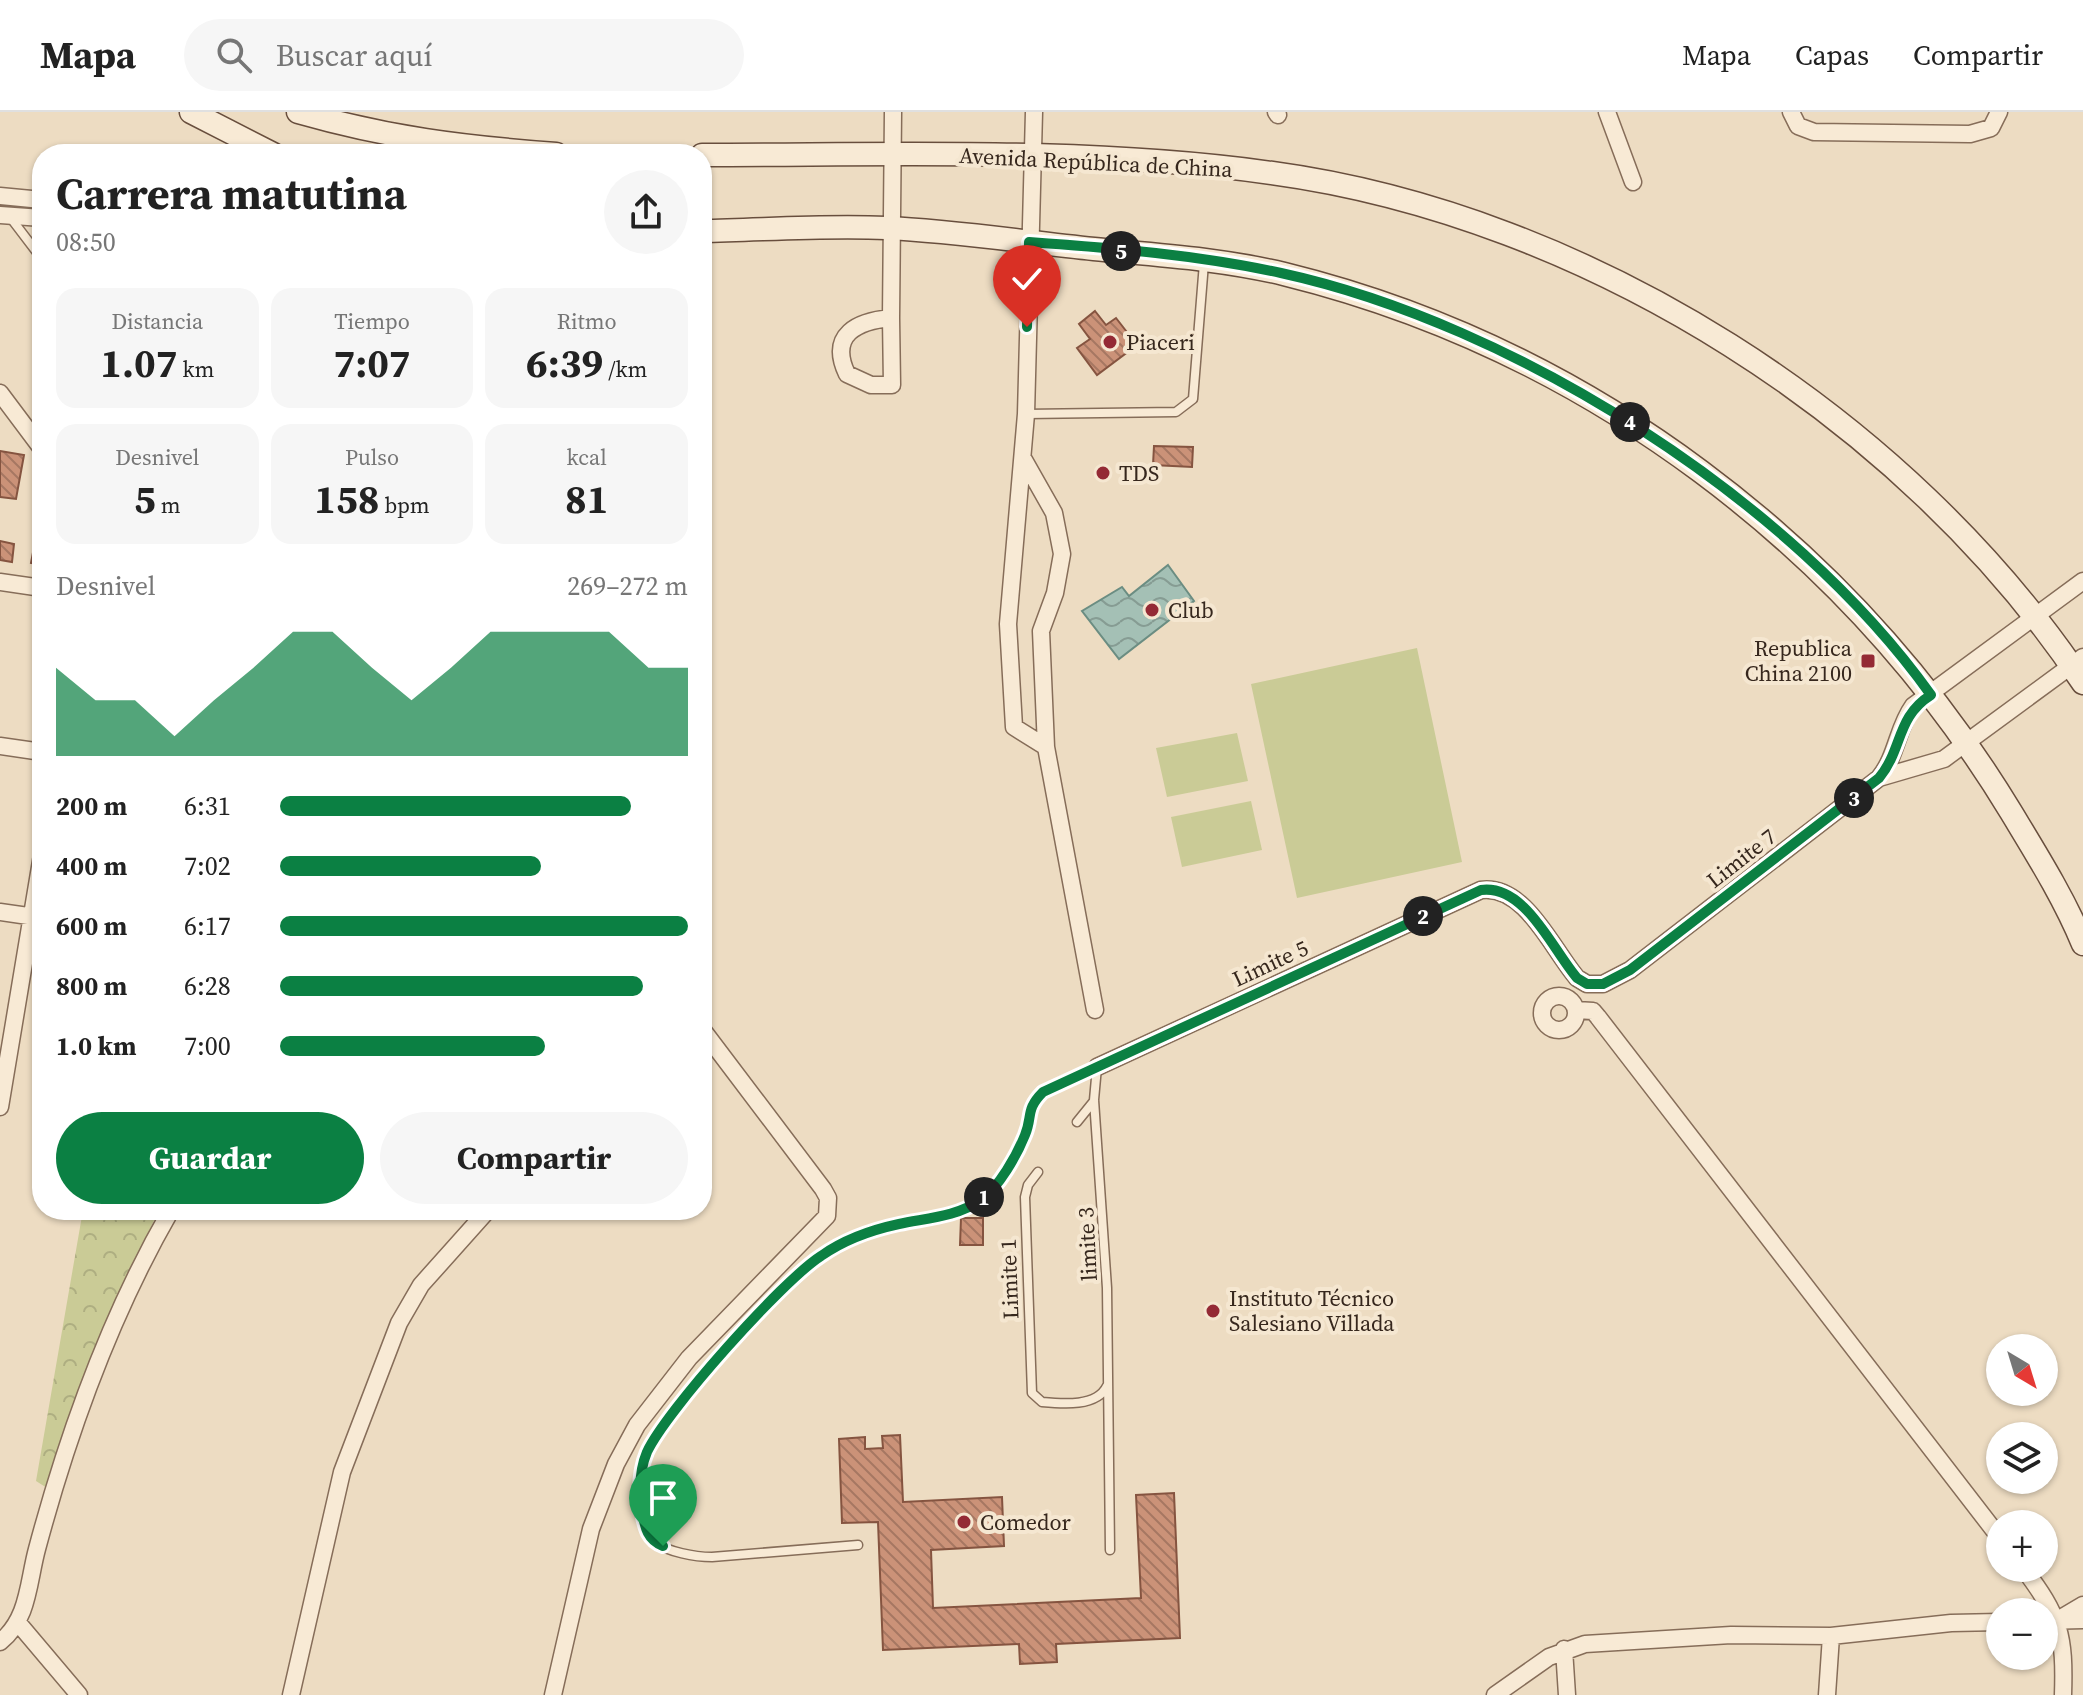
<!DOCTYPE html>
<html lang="es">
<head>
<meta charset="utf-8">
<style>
  :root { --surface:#fff; --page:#f6f6f6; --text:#222; --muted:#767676; --line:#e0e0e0; --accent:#0b8043 }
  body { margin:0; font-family:"Source Serif 4",serif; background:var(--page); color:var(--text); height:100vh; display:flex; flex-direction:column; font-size:30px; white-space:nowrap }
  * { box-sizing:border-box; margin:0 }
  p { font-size:26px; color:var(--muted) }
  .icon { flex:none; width:44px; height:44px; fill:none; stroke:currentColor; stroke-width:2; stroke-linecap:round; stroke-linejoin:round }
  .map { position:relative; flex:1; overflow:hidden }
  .panel { position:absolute; left:32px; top:32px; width:680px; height:1076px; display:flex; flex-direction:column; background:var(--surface); border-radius:32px; box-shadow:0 2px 6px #0004 }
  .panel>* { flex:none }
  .needle { width:52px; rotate:142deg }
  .fabs { position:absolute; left:1986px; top:1222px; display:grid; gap:16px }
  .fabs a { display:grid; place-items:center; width:72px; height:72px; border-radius:50%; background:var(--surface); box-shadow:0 2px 6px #0004; font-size:40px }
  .pin { position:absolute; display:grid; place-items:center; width:68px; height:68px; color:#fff; margin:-82px -34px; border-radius:50% 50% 50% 0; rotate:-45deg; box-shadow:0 0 8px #0007 }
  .pin .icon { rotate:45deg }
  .km { position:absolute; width:40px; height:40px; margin:-20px; border-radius:50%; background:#222; color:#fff; font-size:22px; line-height:40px; text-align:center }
  .round { display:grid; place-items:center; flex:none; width:84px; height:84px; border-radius:42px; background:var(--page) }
  .head { display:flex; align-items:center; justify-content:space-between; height:136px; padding:0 24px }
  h1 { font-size:44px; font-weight:700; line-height:60px }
  .metrics { display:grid; grid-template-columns:repeat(3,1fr); gap:12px; height:136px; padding:8px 24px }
  .metrics div { display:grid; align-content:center; border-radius:20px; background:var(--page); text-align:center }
  .metrics b { font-size:40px; font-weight:700 }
  .metrics small { font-size:22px; font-weight:400 }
  .metrics p { font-size:22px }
  .chart { height:224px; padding:16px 24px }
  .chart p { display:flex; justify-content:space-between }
  .chart svg { width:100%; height:144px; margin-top:8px; fill:var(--accent); opacity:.7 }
  .button { display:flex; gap:16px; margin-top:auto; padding:16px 24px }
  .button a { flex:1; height:92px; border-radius:48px; background:var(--accent); color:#fff; font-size:32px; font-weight:700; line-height:92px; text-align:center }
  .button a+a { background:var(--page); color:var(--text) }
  ul { padding:0 24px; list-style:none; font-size:26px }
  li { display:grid; grid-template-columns:128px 96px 1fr; align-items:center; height:60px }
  li i { height:20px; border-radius:10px; background:var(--accent) }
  header { display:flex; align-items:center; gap:48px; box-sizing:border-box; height:112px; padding:0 40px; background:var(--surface); border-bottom:2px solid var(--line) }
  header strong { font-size:38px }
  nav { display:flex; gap:44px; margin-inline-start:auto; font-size:28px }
  .search { width:560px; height:72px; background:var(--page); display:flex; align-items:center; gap:20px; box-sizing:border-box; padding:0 28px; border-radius:44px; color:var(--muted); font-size:30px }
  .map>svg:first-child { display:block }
  .forest { fill:url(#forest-crowns) }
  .garden { fill:#cacb96 }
  .water { fill:url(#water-waves); stroke:#6b8d82; stroke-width:2 }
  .building { fill:url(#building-back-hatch); stroke:#855440; stroke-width:2 }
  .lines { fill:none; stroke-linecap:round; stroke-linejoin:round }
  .lane-casing { stroke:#866d59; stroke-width:11 }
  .street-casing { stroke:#866d59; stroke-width:19 }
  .secondary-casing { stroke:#684e3d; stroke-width:25 }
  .lane { stroke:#f8ead5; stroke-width:8 }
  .street { stroke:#f8ead5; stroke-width:16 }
  .secondary { stroke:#f8ead5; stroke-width:22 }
  .route-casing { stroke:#fff; stroke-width:16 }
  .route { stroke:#0b8043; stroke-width:10 }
  .poi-dot { fill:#942a35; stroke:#f5e7d1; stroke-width:3 }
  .labels { text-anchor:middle; stroke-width:8; stroke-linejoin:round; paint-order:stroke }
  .street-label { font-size:22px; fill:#36271d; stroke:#f5e7d1 }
  .poi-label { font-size:22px; fill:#36271d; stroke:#f5e7d1; text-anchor:start }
</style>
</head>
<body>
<header>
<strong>Mapa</strong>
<div class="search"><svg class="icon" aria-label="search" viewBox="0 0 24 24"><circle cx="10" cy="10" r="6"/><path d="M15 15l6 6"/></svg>Buscar aquí</div>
<nav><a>Mapa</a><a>Capas</a><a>Compartir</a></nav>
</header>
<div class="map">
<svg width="2083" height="1583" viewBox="0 0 2083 1583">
  <defs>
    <pattern id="forest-crowns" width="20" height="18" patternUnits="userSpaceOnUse" patternTransform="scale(2)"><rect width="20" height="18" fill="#cacb96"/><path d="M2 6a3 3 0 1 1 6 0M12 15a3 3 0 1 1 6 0" fill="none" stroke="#aeae81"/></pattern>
    <pattern id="water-waves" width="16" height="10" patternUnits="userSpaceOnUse" patternTransform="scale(2)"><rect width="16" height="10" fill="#a4c0b5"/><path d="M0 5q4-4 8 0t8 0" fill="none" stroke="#869c93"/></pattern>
    <pattern id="building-back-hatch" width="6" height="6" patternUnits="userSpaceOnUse" patternTransform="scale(2)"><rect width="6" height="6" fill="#cb9278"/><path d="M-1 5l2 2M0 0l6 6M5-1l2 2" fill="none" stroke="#a67762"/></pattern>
  </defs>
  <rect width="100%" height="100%" fill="#eddcc2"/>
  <path class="forest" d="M83,1098h76l-50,105 -62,173 -11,-7z"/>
  <path class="garden" d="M1417,536l45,214 -165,36 -46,-214z
    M1237,621l11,48 -81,16 -11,-49z
    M1251,689l11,49 -80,17 -11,-50z"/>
  <path class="water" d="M1168,453l26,36 -75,58 -37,-48 40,-24 7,9z"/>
  <path class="building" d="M1095,199l11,14 10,-7 21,27 -40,30 -20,-27 13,-9 -11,-15z
    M1154,334l39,1 -1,20 -39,-2z
    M0,339l24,4 -8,44 -16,-2z
    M38,414h4v39l-11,-2z
    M0,429l14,3 -2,18 -12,-2z
    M961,1106h22v27h-23z
    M900,1323l3,67 99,-5 2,49 -73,4 2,58 208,-10 -5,-103 38,-2 6,145 -124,6 1,18 -37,2 -1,-20 -136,6 -5,-128 -36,1 -3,-84 26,-2v12l18,-1 -1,-12z"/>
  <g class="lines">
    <g class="lane-casing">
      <path id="lane" d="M10,105l32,42
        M1026,302l150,-2 17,-13 11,-136
        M1077,1010l17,-21
        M1038,1060l-10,13 -3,12 7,196 10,9c21,2 55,5 65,-16
        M858,1433l-146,12c-17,0 -44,-5 -58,-15 -20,-14 -15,-73 -6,-92 23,-44 132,-168 174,-195 13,-8 28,-17 42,-22 38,-15 82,-9 117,-33 18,-13 36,-44 44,-65 5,-11 0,-23 9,-34 14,-18 43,-25 63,-34l-3,33 13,188 3,262"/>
    </g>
    <g class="street-casing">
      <path id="street" d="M1034,0l-8,302 -18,210 6,103 32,20
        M1276,0l2,3
        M1607,0l26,70
        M1791,0l7,14 16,6 156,2 21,-6 8,-16
        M0,84l42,4
        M0,103l42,3
        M891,206l1,67h-21l-24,-11c-19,-40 11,-53 44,-56l2,-206
        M0,281l42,56
        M1024,348l30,53 8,41 -7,39 -14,38 5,116 49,263
        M0,470l42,6
        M0,634l42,6
        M1879,666l65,-19 139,-102
        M0,800l42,6
        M1542 901a17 17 0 1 1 34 0a17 17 0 1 1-34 0Z
        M1576,898l17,1 5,6 402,521
        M1097,955l384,-177c44,-6 71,59 96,88l10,6h16l27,-14 249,-192c18,-22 18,-50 34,-72l170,-125
        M0,995l42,-252
        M2023,1456c37,48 42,67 40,127
        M2044,1509l39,-1
        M2056,1509l27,-16
        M19,1512l60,71
        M0,1530c29,-23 28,-60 37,-93 31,-116 74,-235 134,-339
        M1564,1537l3,46
        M291,1583l51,-223 57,-149 22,-38 67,-75
        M553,1583l38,-166 25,-65 21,-39 52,-67 138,-142 1,-18 -5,-9 -121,-160
        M1495,1583l54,-38 36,-13 146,-9 100,1 120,-13 49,-1
        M1827,1583l4,-59"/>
    </g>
    <g class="secondary-casing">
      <path id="secondary" d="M191,0l82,42
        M298,0c91,26 164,35 258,42
        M702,43c189,0 382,-8 570,18 316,43 635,246 811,510
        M702,119c61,-1 123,-6 184,-3 69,3 139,14 208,21 63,6 128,10 190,25 304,75 566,273 727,538 26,43 53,86 72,132"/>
    </g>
    <use href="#lane" class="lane"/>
    <use href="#street" class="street"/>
    <use href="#secondary" class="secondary"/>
  </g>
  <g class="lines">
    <g class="route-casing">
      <path id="route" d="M663,1434c-16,-6 -18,-19 -21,-34 -3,-20 -3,-41 5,-60 19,-41 135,-171 174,-196 24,-17 50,-26 78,-32 28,-6 57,-7 82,-24 18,-13 36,-45 44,-65 8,-19 0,-25 18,-43l438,-202c44,-6 71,59 96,88l10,6h16l27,-14 249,-192c24,-29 17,-61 52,-83 -139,-195 -416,-371 -650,-422 -82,-18 -168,-25 -252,-31l-2,85"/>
    </g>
    <use href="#route" class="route"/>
  </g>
  <g class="poi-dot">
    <circle cx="1110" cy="230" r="8"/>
    <circle cx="1103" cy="361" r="8"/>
    <circle cx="1152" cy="498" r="8"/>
    <rect x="1860" y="541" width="16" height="16" rx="4"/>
    <circle cx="1213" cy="1199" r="8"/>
    <circle cx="964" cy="1410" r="8"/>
  </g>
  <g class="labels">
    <g class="street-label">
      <text transform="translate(1096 50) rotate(3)" y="8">Avenida República de China</text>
      <text transform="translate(1741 746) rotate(-38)" y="8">Limite 7</text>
      <text transform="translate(1270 851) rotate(-25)" y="8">Limite 5</text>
      <text transform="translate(1087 1132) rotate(-93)" y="8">limite 3</text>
      <text transform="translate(1009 1167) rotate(-92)" y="8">Limite 1</text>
    </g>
    <g class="poi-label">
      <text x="1126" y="238">Piaceri</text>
      <text x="1119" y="369">TDS</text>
      <text x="1168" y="506">Club</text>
      <text x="1852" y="544" text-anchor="end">Republica<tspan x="1852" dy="25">China 2100</tspan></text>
      <text x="1229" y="1194">Instituto Técnico<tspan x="1229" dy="25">Salesiano Villada</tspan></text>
      <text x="980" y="1418">Comedor</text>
    </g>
  </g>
</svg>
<div class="fabs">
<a><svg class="needle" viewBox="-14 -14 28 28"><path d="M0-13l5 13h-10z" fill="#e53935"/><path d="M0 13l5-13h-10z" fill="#767676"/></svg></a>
<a><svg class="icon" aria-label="layers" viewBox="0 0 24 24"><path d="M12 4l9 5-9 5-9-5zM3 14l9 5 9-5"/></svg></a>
<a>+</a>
<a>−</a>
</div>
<div class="pin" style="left:663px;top:1434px;background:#1e9e55"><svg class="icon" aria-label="arrive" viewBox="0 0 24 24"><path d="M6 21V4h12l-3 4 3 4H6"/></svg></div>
<div class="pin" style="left:1027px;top:215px;background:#d93025"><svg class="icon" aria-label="check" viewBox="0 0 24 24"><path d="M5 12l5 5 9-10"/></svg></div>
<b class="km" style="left:984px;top:1085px">1</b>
<b class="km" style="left:1423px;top:804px">2</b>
<b class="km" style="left:1854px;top:686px">3</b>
<b class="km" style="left:1630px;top:310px">4</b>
<b class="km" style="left:1121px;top:139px">5</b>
<section class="panel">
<div class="head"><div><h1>Carrera matutina</h1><p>08:50</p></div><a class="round"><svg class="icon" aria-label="share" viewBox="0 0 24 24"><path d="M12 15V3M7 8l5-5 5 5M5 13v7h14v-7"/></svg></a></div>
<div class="metrics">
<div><p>Distancia</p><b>1.07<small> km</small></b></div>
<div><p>Tiempo</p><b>7:07</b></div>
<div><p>Ritmo</p><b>6:39<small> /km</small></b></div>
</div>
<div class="metrics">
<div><p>Desnivel</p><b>5<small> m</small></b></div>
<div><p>Pulso</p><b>158<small> bpm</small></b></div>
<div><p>kcal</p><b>81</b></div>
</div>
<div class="chart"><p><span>Desnivel</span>269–272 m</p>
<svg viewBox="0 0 160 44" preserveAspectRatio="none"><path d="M0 44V17L10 27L20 27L30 38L40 27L50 17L60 6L70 6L80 17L90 27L100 17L110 6L120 6L130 6L140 6L150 17L160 17V44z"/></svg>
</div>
<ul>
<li><b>200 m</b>6:31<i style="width:86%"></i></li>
<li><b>400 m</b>7:02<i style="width:64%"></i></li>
<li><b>600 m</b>6:17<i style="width:100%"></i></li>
<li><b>800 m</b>6:28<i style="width:89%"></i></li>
<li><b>1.0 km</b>7:00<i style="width:65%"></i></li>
</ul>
<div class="button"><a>Guardar</a><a>Compartir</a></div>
</section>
</div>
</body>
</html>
